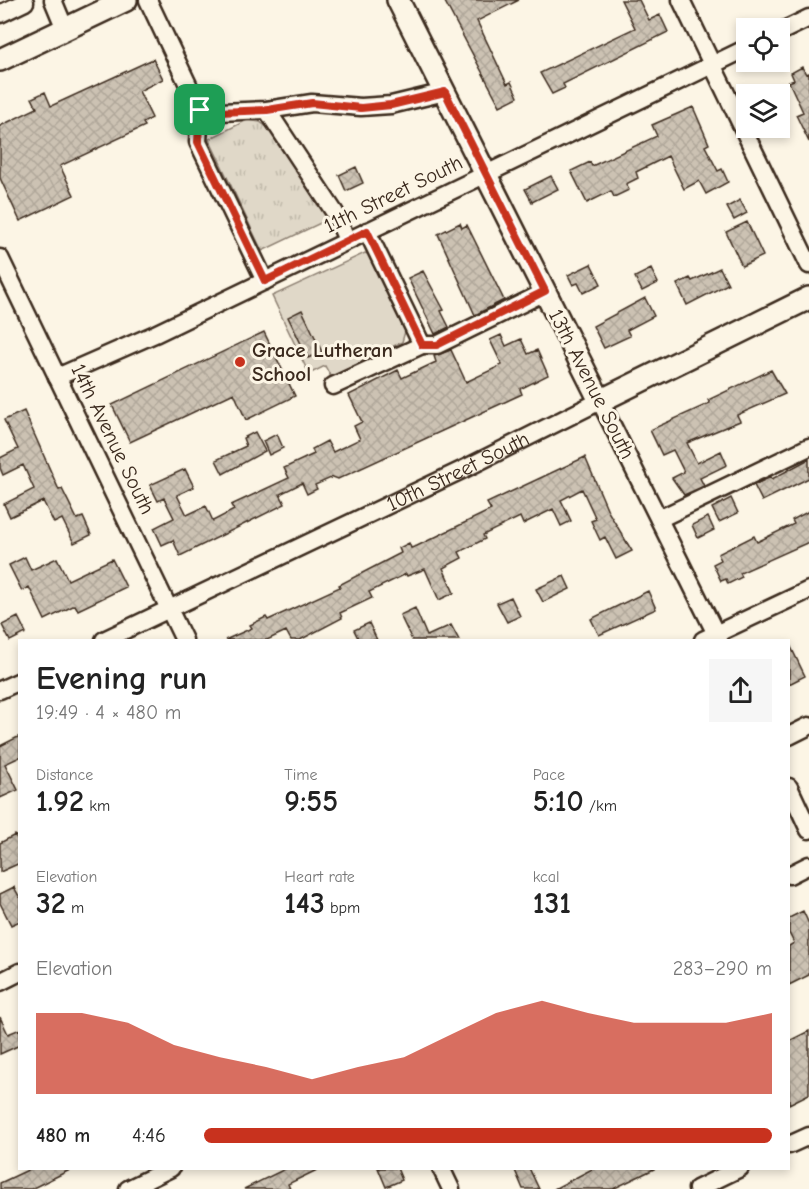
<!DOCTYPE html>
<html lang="en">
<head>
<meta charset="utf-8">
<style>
  :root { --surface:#fff; --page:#f6f6f6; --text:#222; --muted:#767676; --accent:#c8321e }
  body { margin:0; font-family:"Comic Neue",sans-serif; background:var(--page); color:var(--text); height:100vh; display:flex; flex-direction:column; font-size:22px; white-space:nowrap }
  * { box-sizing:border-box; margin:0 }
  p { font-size:20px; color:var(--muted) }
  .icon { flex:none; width:33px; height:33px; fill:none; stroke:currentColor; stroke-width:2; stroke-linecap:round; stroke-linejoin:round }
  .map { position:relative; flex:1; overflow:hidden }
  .details { position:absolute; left:18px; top:639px; width:772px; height:531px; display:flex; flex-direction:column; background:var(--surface); border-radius:0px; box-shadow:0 3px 9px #0003 }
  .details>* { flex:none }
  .fabs { position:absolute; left:736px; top:18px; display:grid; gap:12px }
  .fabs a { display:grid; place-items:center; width:54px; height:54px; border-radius:0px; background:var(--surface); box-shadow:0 3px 9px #0003; font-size:30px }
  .pin { position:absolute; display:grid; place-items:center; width:51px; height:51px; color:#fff; margin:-26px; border-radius:12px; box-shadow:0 3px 9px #0006 }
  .round { display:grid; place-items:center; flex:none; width:63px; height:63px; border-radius:0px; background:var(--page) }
  .head { display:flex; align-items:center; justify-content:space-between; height:102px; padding:0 18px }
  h1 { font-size:33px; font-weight:700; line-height:45px }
  .metrics { display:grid; grid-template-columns:repeat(3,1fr); gap:9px; height:102px; padding:6px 18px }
  .metrics div { display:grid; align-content:center }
  .metrics b { font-size:30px; font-weight:700 }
  .metrics small { font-size:16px; font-weight:400 }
  .metrics p { font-size:16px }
  .chart { height:168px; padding:12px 18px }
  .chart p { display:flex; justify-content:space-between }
  .chart svg { width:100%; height:108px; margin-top:6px; fill:var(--accent); opacity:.7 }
  ul { padding:0 18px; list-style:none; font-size:20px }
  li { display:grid; grid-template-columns:96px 72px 1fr; align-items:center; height:45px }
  li i { height:15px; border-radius:8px; background:var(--accent) }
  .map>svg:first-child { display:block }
  .park { fill:url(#park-tufts); stroke:#8e8173; stroke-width:1.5 }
  .garden { fill:#e0d8c8; stroke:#8e8173; stroke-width:1.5 }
  .building { fill:url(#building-cross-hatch); stroke:#3b2a1e; stroke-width:1.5 }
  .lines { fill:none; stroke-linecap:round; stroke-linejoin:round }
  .minor-casing { stroke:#3b2a1e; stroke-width:21 }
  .major-casing { stroke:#3b2a1e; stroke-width:26 }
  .minor { stroke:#fcf5e5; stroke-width:16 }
  .major { stroke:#fcf5e5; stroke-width:21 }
  .route-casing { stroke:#fff; stroke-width:12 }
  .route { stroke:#c8321e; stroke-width:8 }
  .poi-dot { fill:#c8321e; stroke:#fcf5e5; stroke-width:2 }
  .labels { text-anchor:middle; stroke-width:6; stroke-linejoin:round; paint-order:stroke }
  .street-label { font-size:21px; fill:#3b2a1e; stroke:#fcf5e5 }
  .poi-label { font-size:21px; font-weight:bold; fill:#3b2a1e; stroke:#fcf5e5; text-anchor:start }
</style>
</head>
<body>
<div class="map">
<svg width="809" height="1189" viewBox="0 0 809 1189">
  <defs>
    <pattern id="park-tufts" width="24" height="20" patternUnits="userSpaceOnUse" patternTransform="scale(1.5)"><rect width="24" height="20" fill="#e0d8c8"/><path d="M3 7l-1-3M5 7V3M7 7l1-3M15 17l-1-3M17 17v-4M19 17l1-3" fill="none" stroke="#c1baab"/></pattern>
    <pattern id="building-cross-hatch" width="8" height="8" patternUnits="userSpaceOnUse" patternTransform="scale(1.5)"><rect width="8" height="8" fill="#ccc2b3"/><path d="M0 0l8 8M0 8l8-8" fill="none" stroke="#b0a79a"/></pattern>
  </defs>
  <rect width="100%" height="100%" fill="#fcf5e5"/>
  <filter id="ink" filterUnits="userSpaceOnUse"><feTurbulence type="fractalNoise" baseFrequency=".0167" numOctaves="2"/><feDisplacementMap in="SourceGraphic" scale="12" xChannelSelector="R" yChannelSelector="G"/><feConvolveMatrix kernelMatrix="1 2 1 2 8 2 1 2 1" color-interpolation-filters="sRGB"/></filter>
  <g filter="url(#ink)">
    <path class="park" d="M247,120l13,2 11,8 60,88 -69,33 -53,-112z"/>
    <path class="garden" d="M365,253l8,3 33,72 -4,14 -71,35 -6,-11 -16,8 -37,-78z"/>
    <path class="building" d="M444,0h75l-42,21 30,63 4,-2 7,15 -18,9z
      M621,0h18l10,20 11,-5 8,17 -105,52 2,4 -13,6 -12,-21 95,-45z
      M153,59l10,20 -24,12 13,27 -9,5 2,3 -85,40 14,29 -54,26 -20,-43v-52l37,-18 -5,-10 13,-6 6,14z
      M802,67l4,7 3,-1v69l-13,-27 7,-3 -14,-30 5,-2 -3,-7z
      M693,107l16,37 -4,2 13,25 4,-2 6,13 -22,12 -7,-13 -15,8 -16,-33 -32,16 2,6 -12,6 3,6 -15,7 -3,-6 -24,12 -16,-32 19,-9 2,4 65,-30 -5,-11z
      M356,167l7,16 -17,8 -7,-16z
      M551,176l7,13 -26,13 -7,-13z
      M740,200l7,13 -13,7 -7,-13z
      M747,222l16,34 -21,10 -16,-34z
      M460,223l2,5 5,-3 37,75 -29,15 -37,-81z
      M591,264l10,20 -18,9 -5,-10 -5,2 -5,-10z
      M720,268l8,16 -41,21 -10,-21 13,-6 2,3z
      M651,269l7,14 -16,8 -7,-14z
      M423,271l21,39 -3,1 8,16 -14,7 -27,-56z
      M645,298l9,18 -27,14 3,6 -26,12 -11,-22z
      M302,310l20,42 -14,6 -20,-41z
      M264,332l31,64 -49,24 -12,-27 -104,49 -18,-37z
      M501,335l5,11 15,-7 7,15 9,-4 11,25 -28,14 2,5 -184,85 -5,-2 -18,8 2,4 -10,5 -5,-11 -22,11 5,10 -105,52 -7,-16 -11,5 -8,-17 20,-10 -10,-20 -6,3 -8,-16 35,-16 9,18 -17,8 10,20 19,-9 7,15 21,-11 -3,-5 58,-27 -5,-10 30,-14 -2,-5 15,-8 6,11 27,-13 -6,-13 8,-4 -13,-27 49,-25 4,8 34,-16 -2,-6 17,-6 15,32 36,-17 -12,-25z
      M771,370l14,24 -48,21 3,6 -53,22 10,20 24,-12 6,14 -27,13 4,8 -20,9 -12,-17 12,-6 -11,-22 -11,5 -12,-25 60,-27 -2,-3z
      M24,411l35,79 3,-1 15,30 6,-2 8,18 -17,8 -12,-24 -8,4 -11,-22 -33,16 -6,-13 30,-15 -11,-24 -20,10 -3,-7v-10l18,-9 -14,-29z
      M255,432l10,19 -42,23 -7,-14 30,-14 -3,-8z
      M277,434l6,14 -14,7 -6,-14z
      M585,457l24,56 23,38 -16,8 -11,-22 -5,3 -9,-19 5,-2 -14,-30 -21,11 10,21 -10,5 -8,-17 -30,15 -3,-7 -37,18 2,4 -26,13 3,6 -19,10 11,25 -15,7 -14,-31 -18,7 -1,-2 -37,18 3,6 -32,15 2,5 -42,22h-9l-5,-9 -19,9h-42l27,-12 -2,-3 16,-8 2,3 72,-33 -1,-2 58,-30 4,-2 -2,-5 10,-5 2,5 6,-2 41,-20 33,-16 -4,-7z
      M809,459v19l-47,23 -8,-16 17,-8 1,2z
      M731,498l7,15 -19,9 -7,-14z
      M809,511v31l-69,31 2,4 -14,7 -2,-5 -5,2 -8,-17 8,-4 -3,-6 36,-18 3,6 37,-18 -2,-4z
      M708,517l6,13 -16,8 -6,-13z
      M25,557l6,13 26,-12 11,22 44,-21 14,28 -48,23 -3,-5 -30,15 -16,-33 -7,4 -13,-26z
      M564,576l6,13 -27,13 -7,-13z
      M648,591l8,18 -57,26 -8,-16z
      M511,597l9,19 -13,6 -10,-19z
      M415,608l12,28 24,-11 8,15h-47l-12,-25z
      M18,617l8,16 -16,8 -8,-16z
      M369,623l8,17h-18l-5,-10z
      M789,643l16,33 -16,8z
      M20,736v21l-15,7 13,26 -18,8v-52z
      M15,835l5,9v19l-20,9v-29z
      M14,887l6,11v23l-9,4 -11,-22v-9z
      M803,911l6,13v51l-20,10v-39l5,-3 -5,-10v-15z
      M0,1017l8,17 12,-5v16l-20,9z
      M809,1031v63l-20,10v-63z
      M32,1168h42l-43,21h-31v-6z
      M287,1168h34l-33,16 2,5h-46z
      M378,1168h19l5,12 -16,7z
      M514,1168h15l10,21h-16z
      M594,1168h62l-43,21h-59z"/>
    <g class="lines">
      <g class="minor-casing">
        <g id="minor">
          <path d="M53,0l12,29"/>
          <path d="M148,0l52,110 -2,32 67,139"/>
          <path d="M681,0l128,265"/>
          <path d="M0,14l25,-12"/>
          <path d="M780,32l29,-14"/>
          <path d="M200,110l19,2 48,-2 45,-7 49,4 30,-2 54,-13"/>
          <path d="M267,110l68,103 12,27"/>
          <path d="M0,258l184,382"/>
          <path d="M422,345h15l108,-53"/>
          <path d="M57,377l98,-43 592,-286"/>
          <path d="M333,386l89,-41 -55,-114"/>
          <path d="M659,519l150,-72"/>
          <path id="s1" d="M104,640l360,-171 136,-68 119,239"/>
          <path d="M703,640l106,-50"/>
          <path d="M0,690l20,-9"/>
          <path d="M789,736l20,-10"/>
          <path d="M789,787l20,43"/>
          <path d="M789,875l20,-10"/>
          <path d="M0,982l20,-10"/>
          <path d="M789,1145l20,-9"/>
          <path d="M441,1168l10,21"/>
          <path d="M128,1189l43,-21"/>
          <path d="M697,1189l43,-21"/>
        </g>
      </g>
      <g class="major-casing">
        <path id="major" d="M398,0l202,401 209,-103
          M0,60l126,-60"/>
      </g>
      <use href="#minor" class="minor"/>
      <use href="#major" class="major"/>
    </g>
  </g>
  <g class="lines" filter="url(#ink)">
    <g class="route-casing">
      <path id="route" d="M445,92l100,199 -108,54h-15l-55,-114 -102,50 -67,-139 2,-32 19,2 48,-2 45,-7 49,5 30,-3z"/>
    </g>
    <use href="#route" class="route"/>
  </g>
  <circle class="poi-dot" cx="240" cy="362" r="6"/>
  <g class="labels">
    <g class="street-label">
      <text transform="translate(393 194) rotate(-26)" y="7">11th Street South</text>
      <text transform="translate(592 384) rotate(63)" y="7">13th Avenue South</text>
      <text transform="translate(113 439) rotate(64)" y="7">14th Avenue South</text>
      <text dy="7" stroke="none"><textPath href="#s1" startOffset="392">10th Street South</textPath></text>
    </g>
    <g class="poi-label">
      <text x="252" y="357">Grace Lutheran<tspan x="252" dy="24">School</tspan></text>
    </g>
  </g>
</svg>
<div class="fabs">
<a><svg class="icon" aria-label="locate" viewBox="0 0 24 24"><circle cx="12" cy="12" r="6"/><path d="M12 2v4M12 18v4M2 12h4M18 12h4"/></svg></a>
<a><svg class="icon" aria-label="layers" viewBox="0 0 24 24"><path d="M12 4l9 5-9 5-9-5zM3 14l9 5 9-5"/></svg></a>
</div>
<div class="pin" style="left:200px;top:110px;background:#1e9e55"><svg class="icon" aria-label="arrive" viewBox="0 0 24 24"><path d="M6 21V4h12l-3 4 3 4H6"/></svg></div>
<section class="details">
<div class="head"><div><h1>Evening run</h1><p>19:49 · 4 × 480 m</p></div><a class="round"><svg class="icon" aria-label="share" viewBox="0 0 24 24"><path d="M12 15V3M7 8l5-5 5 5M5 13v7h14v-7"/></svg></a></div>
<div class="metrics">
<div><p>Distance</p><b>1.92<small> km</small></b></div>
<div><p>Time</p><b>9:55</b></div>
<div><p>Pace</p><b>5:10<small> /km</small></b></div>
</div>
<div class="metrics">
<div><p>Elevation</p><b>32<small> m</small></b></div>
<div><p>Heart rate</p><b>143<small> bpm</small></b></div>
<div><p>kcal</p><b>131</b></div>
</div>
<div class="chart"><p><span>Elevation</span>283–290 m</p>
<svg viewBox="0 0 160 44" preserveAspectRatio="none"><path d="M0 44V11L10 11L20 15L30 24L40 29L50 33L60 38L70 33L80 29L90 20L100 11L110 6L120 11L130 15L140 15L150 15L160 11V44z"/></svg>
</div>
<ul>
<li><b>480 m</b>4:46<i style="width:100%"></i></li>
</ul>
</section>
</div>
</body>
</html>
